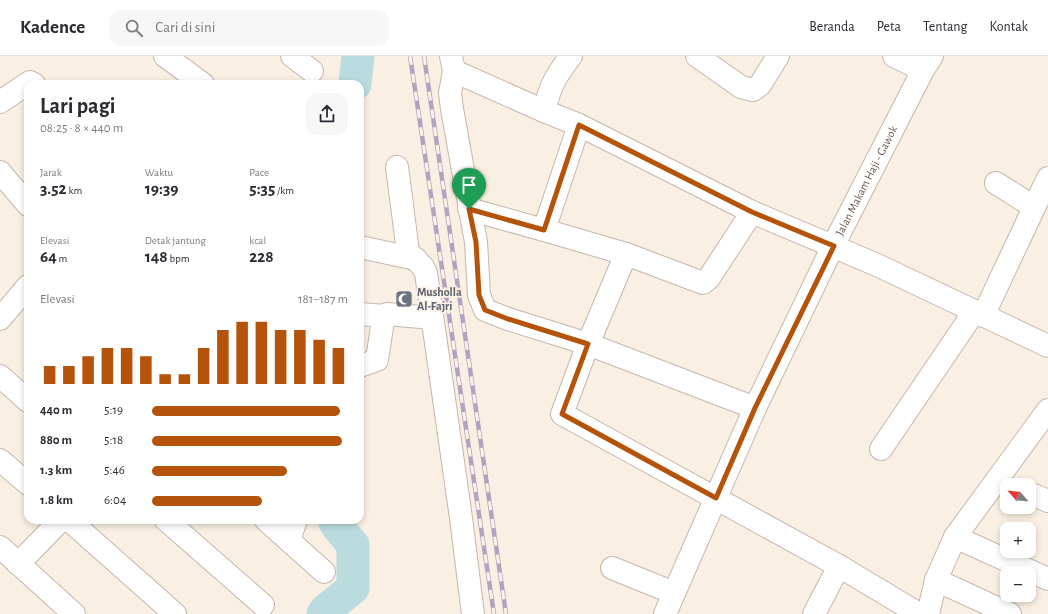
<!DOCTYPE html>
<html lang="id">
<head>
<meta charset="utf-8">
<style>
  :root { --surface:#fff; --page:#f7f7f7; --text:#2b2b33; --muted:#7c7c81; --line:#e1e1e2; --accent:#b45309 }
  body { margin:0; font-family:"Alegreya Sans",sans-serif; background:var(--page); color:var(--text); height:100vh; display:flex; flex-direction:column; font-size:15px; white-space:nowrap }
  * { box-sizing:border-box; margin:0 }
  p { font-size:13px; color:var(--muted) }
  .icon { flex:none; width:22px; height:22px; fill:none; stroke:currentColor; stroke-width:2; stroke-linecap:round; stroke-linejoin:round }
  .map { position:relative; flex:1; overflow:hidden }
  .side { position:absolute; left:24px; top:24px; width:340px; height:444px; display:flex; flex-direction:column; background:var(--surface); border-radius:12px; box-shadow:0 2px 6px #0003 }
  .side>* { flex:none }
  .needle { width:26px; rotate:297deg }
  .buttons { position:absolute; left:1000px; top:422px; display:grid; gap:8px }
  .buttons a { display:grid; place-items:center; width:36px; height:36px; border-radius:8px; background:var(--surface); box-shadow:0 2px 6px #0003; font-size:20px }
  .pin { position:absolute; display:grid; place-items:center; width:34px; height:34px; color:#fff; margin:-41px -17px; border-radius:50% 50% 50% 0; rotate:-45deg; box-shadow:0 0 4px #0007 }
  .pin .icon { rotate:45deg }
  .round { display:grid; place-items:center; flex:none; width:42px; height:42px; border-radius:12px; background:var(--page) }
  .head { display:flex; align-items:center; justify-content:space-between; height:68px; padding:0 16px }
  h1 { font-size:22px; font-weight:700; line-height:30px }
  .figures { display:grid; grid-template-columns:repeat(3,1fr); gap:6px; height:68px; padding:4px 16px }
  .figures div { display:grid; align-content:center }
  .figures b { font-size:17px; font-weight:700 }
  .figures small { font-size:11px; font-weight:400 }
  .figures p { font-size:11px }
  .chart { height:112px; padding:8px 16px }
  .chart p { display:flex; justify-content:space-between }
  .chart svg { width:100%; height:72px; margin-top:4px; stroke:var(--accent); stroke-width:6 }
  ul { padding:0 16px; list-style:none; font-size:13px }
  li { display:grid; grid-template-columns:64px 48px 1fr; align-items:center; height:30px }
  li i { height:10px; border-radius:5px; background:var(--accent) }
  header { display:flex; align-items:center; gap:24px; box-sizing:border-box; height:56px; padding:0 20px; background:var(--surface); border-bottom:1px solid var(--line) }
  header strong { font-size:19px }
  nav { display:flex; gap:22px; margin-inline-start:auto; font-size:14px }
  .search { width:280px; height:36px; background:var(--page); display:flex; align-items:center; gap:10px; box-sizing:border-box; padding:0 14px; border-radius:12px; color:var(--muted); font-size:15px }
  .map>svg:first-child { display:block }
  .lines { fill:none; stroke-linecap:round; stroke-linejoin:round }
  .river { stroke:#badcdf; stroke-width:33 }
  .minor-casing { stroke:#c7b6ab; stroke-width:24 }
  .minor { stroke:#fff; stroke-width:22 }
  .rail-casing { stroke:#b1a3c0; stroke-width:4.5 }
  .rail { stroke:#fcf3e8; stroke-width:3; stroke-dasharray:9; stroke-linecap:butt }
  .route-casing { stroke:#fff; stroke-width:8 }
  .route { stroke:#b45309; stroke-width:5 }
  .labels { text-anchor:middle; stroke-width:3.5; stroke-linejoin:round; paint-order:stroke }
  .street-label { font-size:12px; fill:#6d564c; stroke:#fcf3e8 }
  .worship-label { font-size:12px; font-weight:bold; fill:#5b616d; stroke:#fcf3e8; text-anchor:start }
</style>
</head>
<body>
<header>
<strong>Kadence</strong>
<div class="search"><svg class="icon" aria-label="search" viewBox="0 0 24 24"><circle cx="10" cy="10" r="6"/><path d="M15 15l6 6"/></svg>Cari di sini</div>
<nav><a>Beranda</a><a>Peta</a><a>Tentang</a><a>Kontak</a></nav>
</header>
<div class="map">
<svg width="1048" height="558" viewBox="0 0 1048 558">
  <rect width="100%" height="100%" fill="#f9efe2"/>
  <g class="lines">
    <path class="river" d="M355,28l3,-28
      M323,558l3,-4 27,-22v-43l-15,-18 -4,-7"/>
    <g class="minor-casing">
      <g id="minor">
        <path d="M165,0l38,28"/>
        <path d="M292,0l20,15"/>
        <path d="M451,0l3,15 -4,22 2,16 24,133 3,53 6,15 23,9 80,25 167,64"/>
        <path d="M697,0l44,31 12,3 7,-5 18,-29"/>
        <path d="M894,0l29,14"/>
        <path d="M454,15l90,40c6,-25 11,-34 27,-55"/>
        <path d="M0,46l30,-20 4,2"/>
        <path d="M544,55l35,14 173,87 125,53 171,81"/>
        <path d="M579,69l-35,105 82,24 77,29 6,-5 43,-66"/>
        <path d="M397,111l11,85 15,15 3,6 35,245 12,96"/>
        <path d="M0,116l28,33"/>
        <path d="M996,127l38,24"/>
        <path d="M469,153l75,21"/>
        <path d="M360,191l56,12"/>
        <path d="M626,198l-38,90 -26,70 277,152 80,48"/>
        <path d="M360,258l24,2"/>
        <path d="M983,260l65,-138"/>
        <path d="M0,263l28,-33"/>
        <path d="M360,310l17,-6 6,-40 1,-4 3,-2 45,4"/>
        <path d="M0,320l28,25"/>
        <path d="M881,393l93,-137"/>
        <path d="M0,404l28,24"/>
        <path d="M1029,437l19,8"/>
        <path d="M69,464l106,94"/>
        <path d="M166,464l97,85"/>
        <path d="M266,464l58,52"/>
        <path d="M955,481l93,42"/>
        <path d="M289,484l7,-20"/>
        <path d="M0,491l74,67"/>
        <path d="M18,508l43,-44"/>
        <path d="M612,512l62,25"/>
        <path d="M936,524l74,34"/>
        <path id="s1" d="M665,558l90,-206 78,-162 90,-176 9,-14"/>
        <path d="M814,558l25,-48"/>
        <path d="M928,558l8,-34 19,-43 93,-127"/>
      </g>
    </g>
    <use href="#minor" class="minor"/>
    <g class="rail-casing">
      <path id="rail" d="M410,0l84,558
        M424,0l82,558"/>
    </g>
    <use href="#rail" class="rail"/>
  </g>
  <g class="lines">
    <g class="route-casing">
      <path id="route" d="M579,69l173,87 82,34 -79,162 -39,90 -154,-84 26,-70 -80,-25 -23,-9 -6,-15 -3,-53 -7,-33 75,21z"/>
    </g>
    <use href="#route" class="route"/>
  </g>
  <defs>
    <g id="mosque-square" transform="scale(0.9)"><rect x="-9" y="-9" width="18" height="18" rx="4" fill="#6b7280" stroke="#fcf3e8"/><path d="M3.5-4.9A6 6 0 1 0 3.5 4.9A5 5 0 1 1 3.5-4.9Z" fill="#fff"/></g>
  </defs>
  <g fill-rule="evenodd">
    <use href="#mosque-square" x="404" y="243"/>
  </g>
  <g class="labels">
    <g class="street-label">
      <text dy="4" stroke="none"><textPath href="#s1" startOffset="478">Jalan Makam Haji - Gawok</textPath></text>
    </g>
    <g class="worship-label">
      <text x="417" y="240">Musholla<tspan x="417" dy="14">Al-Fajri</tspan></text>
    </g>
  </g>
</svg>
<div class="buttons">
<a><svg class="needle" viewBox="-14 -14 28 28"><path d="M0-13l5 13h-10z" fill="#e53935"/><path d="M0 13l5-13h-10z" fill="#7c7c81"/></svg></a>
<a>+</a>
<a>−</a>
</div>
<div class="pin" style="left:469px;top:153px;background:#1e9e55"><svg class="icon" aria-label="arrive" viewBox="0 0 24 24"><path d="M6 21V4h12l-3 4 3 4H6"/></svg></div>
<section class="side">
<div class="head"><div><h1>Lari pagi</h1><p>08:25 · 8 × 440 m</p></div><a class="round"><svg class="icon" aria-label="share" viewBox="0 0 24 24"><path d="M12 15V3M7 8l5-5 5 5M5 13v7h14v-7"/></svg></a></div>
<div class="figures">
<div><p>Jarak</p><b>3.52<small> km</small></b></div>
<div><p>Waktu</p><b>19:39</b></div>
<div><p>Pace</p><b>5:35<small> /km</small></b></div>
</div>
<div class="figures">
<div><p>Elevasi</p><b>64<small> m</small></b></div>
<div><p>Detak jantung</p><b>148<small> bpm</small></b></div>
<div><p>kcal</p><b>228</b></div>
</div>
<div class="chart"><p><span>Elevasi</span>181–187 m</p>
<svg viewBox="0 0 160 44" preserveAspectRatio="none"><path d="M5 44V33M15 44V33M25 44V27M35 44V22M45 44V22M55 44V27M65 44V38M75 44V38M85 44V22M95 44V11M105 44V6M115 44V6M125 44V11M135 44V11M145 44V17M155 44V22"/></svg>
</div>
<ul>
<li><b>440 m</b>5:19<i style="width:96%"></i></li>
<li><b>880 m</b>5:18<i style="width:97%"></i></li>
<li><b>1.3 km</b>5:46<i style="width:69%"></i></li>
<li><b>1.8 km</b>6:04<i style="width:56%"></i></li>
</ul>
</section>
</div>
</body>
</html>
